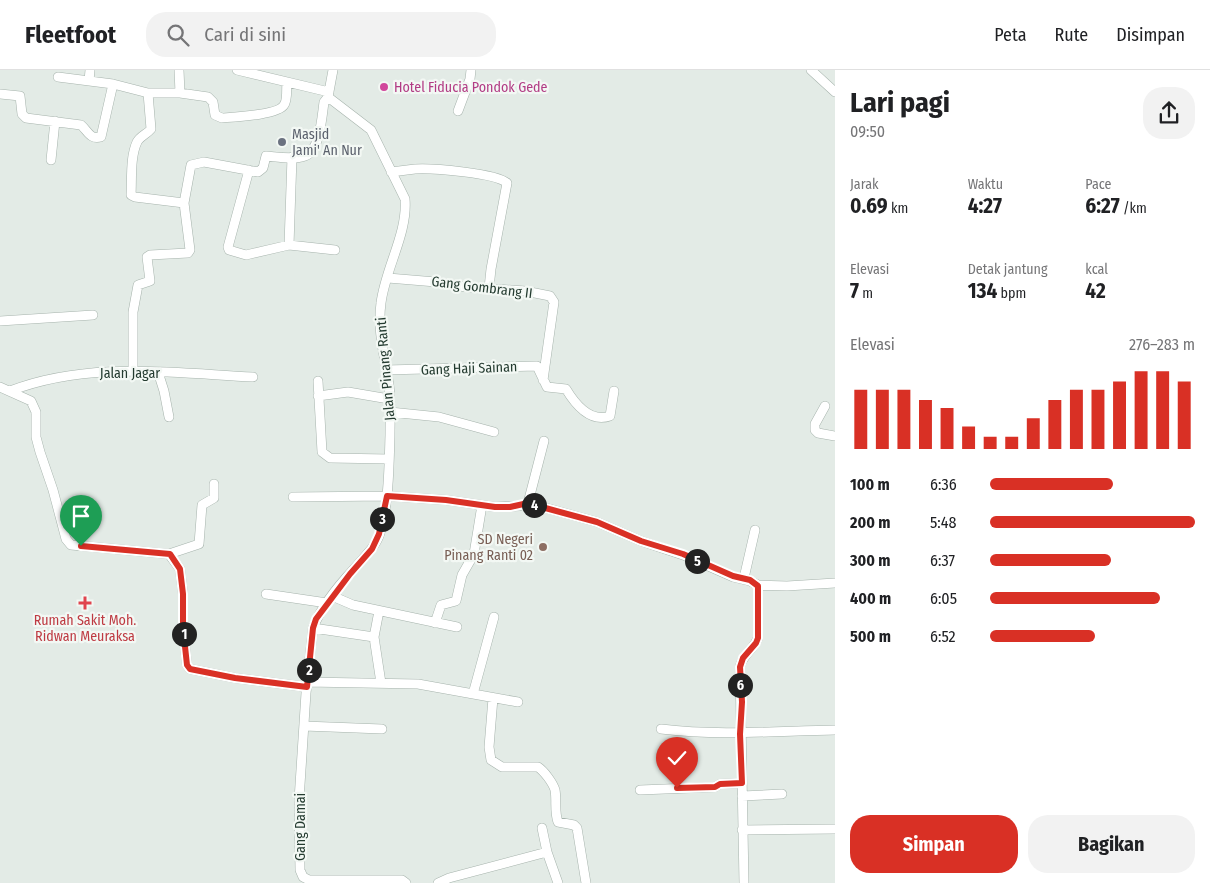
<!DOCTYPE html>
<html lang="id">
<head>
<meta charset="utf-8">
<style>
  :root { --surface:#fff; --page:#f2f2f2; --text:#202124; --muted:#757577; --line:#e0e0e0; --accent:#d93025 }
  body { margin:0; font-family:"Fira Sans Condensed",sans-serif; background:var(--page); color:var(--text); height:100vh; display:flex; flex-direction:column; font-size:19px; white-space:nowrap }
  * { box-sizing:border-box; margin:0 }
  p { font-size:16px; color:var(--muted) }
  .icon { flex:none; width:28px; height:28px; fill:none; stroke:currentColor; stroke-width:2; stroke-linecap:round; stroke-linejoin:round }
  .map { position:relative; flex:1; overflow:hidden }
  .side { display:flex; flex-direction:column; background:var(--surface); width:375px }
  .side>* { flex:none }
  .pin { position:absolute; display:grid; place-items:center; width:42px; height:42px; color:#fff; margin:-51px -21px; border-radius:50% 50% 50% 0; rotate:-45deg; box-shadow:0 0 5px #0007 }
  .pin .icon { rotate:45deg }
  .km { position:absolute; width:25px; height:25px; margin:-12px; border-radius:50%; background:#222; color:#fff; font-size:14px; line-height:25px; text-align:center }
  .round { display:grid; place-items:center; flex:none; width:52px; height:52px; border-radius:20px; background:var(--page) }
  .summary { display:flex; align-items:center; justify-content:space-between; height:85px; padding:0 15px }
  h1 { font-size:28px; font-weight:700; line-height:38px }
  .metrics { display:grid; grid-template-columns:repeat(3,1fr); gap:8px; height:85px; padding:5px 15px }
  .metrics div { display:grid; align-content:center }
  .metrics b { font-size:21px; font-weight:700 }
  .metrics small { font-size:14px; font-weight:400 }
  .metrics p { font-size:14px }
  .chart { height:140px; padding:10px 15px }
  .chart p { display:flex; justify-content:space-between }
  .chart svg { width:100%; height:90px; margin-top:5px; stroke:var(--accent); stroke-width:6 }
  .button { display:flex; gap:10px; margin-top:auto; padding:10px 15px }
  .button a { flex:1; height:58px; border-radius:20px; background:var(--accent); color:#fff; font-size:20px; font-weight:700; line-height:58px; text-align:center }
  .button a+a { background:var(--page); color:var(--text) }
  ul { padding:0 15px; list-style:none; font-size:16px }
  li { display:grid; grid-template-columns:80px 60px 1fr; align-items:center; height:38px }
  li i { height:12px; border-radius:6px; background:var(--accent) }
  header { display:flex; align-items:center; gap:30px; box-sizing:border-box; height:70px; padding:0 25px; background:var(--surface); border-bottom:1px solid var(--line) }
  header strong { font-size:24px }
  nav { display:flex; gap:28px; margin-inline-start:auto; font-size:18px }
  .search { width:350px; height:45px; background:var(--page); display:flex; align-items:center; gap:12px; box-sizing:border-box; padding:0 18px; border-radius:20px; color:var(--muted); font-size:19px }
  main { display:flex; flex:1; min-height:0 }
  .map>svg:first-child { display:block }
  .lines { fill:none; stroke-linecap:round; stroke-linejoin:round }
  .street-casing { stroke:#a6b3ac; stroke-width:10 }
  .street { stroke:#fff; stroke-width:9 }
  .route-casing { stroke:#fff; stroke-width:10 }
  .route { stroke:#d93025; stroke-width:6 }
  .hotel-dot { fill:#d1479c; stroke:#f3f8f4; stroke-width:2 }
  .worship-dot { fill:#6b7280; stroke:#f3f8f4; stroke-width:2 }
  .education-dot { fill:#8d6e63; stroke:#f3f8f4; stroke-width:2 }
  .health-dot { fill:#e0444e; stroke:#f3f8f4; stroke-width:2 }
  .labels { text-anchor:middle; stroke-width:4.5; stroke-linejoin:round; paint-order:stroke }
  .hotel-label { font-size:14px; fill:#b23c85; stroke:#f3f8f4; text-anchor:start }
  .worship-label { font-size:14px; fill:#5b616d; stroke:#f3f8f4; text-anchor:start }
  .street-label { font-size:14px; fill:#243b30; stroke:#f3f8f4 }
  .education-label { font-size:14px; fill:#785e54; stroke:#f3f8f4; text-anchor:end }
  .health-label { font-size:14px; fill:#be3a42; stroke:#f3f8f4 }
</style>
</head>
<body>
<header>
<strong>Fleetfoot</strong>
<div class="search"><svg class="icon" aria-label="search" viewBox="0 0 24 24"><circle cx="10" cy="10" r="6"/><path d="M15 15l6 6"/></svg>Cari di sini</div>
<nav><a>Peta</a><a>Rute</a><a>Disimpan</a></nav>
</header>
<main>
<div class="map">
<svg width="835" height="813" viewBox="0 0 835 813">
  <rect width="100%" height="100%" fill="#e3ebe6"/>
  <g class="lines">
    <g class="street-casing">
      <path id="street" d="M179,0l1,23
        M237,0l92,22
        M333,0l-5,27 43,33 34,69c3,34 -20,70 -24,104 -4,28 4,54 8,82 2,16 1,34 1,50 -1,33 -1,66 -10,98 -4,14 -17,25 -26,36 -16,17 -33,38 -41,59l-7,65 -7,107 1,70 3,7 6,3h93l4,3
        M811,0l24,22
        M58,7l55,7 35,9h32l28,4 5,5 2,13 7,3c12,-1 56,-3 62,-13 4,-5 2,-17 3,-23
        M89,11l1,-11
        M148,23l3,36c-4,5 -11,7 -14,13 -7,15 -5,37 -6,53l4,2 49,6
        M0,24l20,2 2,18 4,4 55,7c7,6 9,15 20,12l12,-53
        M458,41l12,-32 1,-9
        M51,90l4,-39
        M249,100l-21,77 1,3 17,5 43,-10 46,5
        M391,102c8,-1 16,-2 24,-3 17,-1 81,4 92,14l-16,86 -2,19
        M289,175l3,-88
        M388,208l48,4 30,5 59,4 25,5 4,6 -11,78
        M0,251l93,-6
        M386,300l151,-4 10,21 19,2c9,15 24,34 44,27l4,-25
        M133,302v-60l5,-27 12,-4 -3,-24 3,-2 38,-2 2,-3 -6,-47 7,-38 13,-3 54,10 5,-4 3,-12c12,1 28,4 39,0 15,-5 17,-40 19,-54l4,-5
        M158,302l6,19 5,26
        M318,311l4,71 8,6 59,1
        M0,317l31,14 5,11v25l4,15 13,38 13,49 5,6 98,9 11,15 3,25v34l4,37 3,4 45,9 72,9
        M10,321c77,-30 162,-18 243,-14
        M318,326l30,-4 41,7
        M825,336l-10,18v6l3,3 17,3
        M390,342l49,5 55,15
        M293,427l94,-1 59,4 49,7 24,-1 9,-3 69,19 44,19 42,14 50,22 17,4 8,4
        M528,433l16,-62
        M169,484l30,-10 3,-39 12,-7v-14
        M744,508l11,-48
        M758,515l29,1 48,-3
        M266,524l61,9
        M332,526l21,9 104,22
        M379,541l-5,26 7,46
        M435,553l6,-18 15,-4 6,-26 12,-21 8,-49
        M313,558l61,9
        M307,612l111,2 100,18
        M473,624l21,-77
        M493,628l-4,49 2,13 11,7h36c6,4 15,16 17,23 2,10 -1,21 3,32l16,3 3,3 9,55
        M304,656l78,3
        M661,659c58,7 116,2 174,1
        M640,720l75,-3 5,-3 22,-1
        M742,726l40,-2
        M542,758l5,24 11,31
        M742,760l93,-1
        M438,813l11,-5 98,-26
        M744,813l-4,-216c2,-12 14,-18 18,-29v-53"/>
    </g>
    <use href="#street" class="street"/>
  </g>
  <g class="lines">
    <g class="route-casing">
      <path id="route" d="M81,476l89,8 10,15 3,25v34l4,37 3,4 45,9 72,9 6,-59 3,-9 34,-45 22,-25 7,-15 8,-38 59,4 49,7h15l18,-4 10,3 59,16 44,19 42,13 50,22 17,4 8,6v52l-2,5 -13,15 -3,9 2,35 -2,32 2,49 -22,1 -5,3 -38,1"/>
    </g>
    <use href="#route" class="route"/>
  </g>
  <circle class="hotel-dot" cx="384" cy="17" r="5"/>
  <circle class="worship-dot" cx="282" cy="72" r="5"/>
  <circle class="education-dot" cx="543" cy="477" r="5"/>
  <path class="health-dot" d="M82.5 525.5h5v5h5v5h-5v5h-5v-5h-5v-5h5z"/>
  <g class="labels">
    <g class="hotel-label">
      <text x="394" y="22">Hotel Fiducia Pondok Gede</text>
    </g>
    <g class="worship-label">
      <text x="292" y="69">Masjid<tspan x="292" dy="16">Jami' An Nur</tspan></text>
    </g>
    <g class="street-label">
      <text transform="translate(482 217) rotate(7)" y="5">Gang Gombrang II</text>
      <text transform="translate(469 298) rotate(-2)" y="5">Gang Haji Sainan</text>
      <text transform="translate(385 299) rotate(-95)" y="5">Jalan Pinang Ranti</text>
      <text x="130" y="308">Jalan Jagar</text>
      <text transform="translate(300 757) rotate(-90)" y="5">Gang Damai</text>
    </g>
    <g class="education-label">
      <text x="533" y="474">SD Negeri<tspan x="533" dy="16">Pinang Ranti 02</tspan></text>
    </g>
    <g class="health-label">
      <text x="85" y="555">Rumah Sakit Moh.<tspan x="85" dy="16">Ridwan Meuraksa</tspan></text>
    </g>
  </g>
</svg>
<div class="pin" style="left:81px;top:476px;background:#1e9e55"><svg class="icon" aria-label="arrive" viewBox="0 0 24 24"><path d="M6 21V4h12l-3 4 3 4H6"/></svg></div>
<div class="pin" style="left:677px;top:718px;background:#d93025"><svg class="icon" aria-label="check" viewBox="0 0 24 24"><path d="M5 12l5 5 9-10"/></svg></div>
<b class="km" style="left:184px;top:564px">1</b>
<b class="km" style="left:309px;top:600px">2</b>
<b class="km" style="left:382px;top:449px">3</b>
<b class="km" style="left:534px;top:435px">4</b>
<b class="km" style="left:697px;top:491px">5</b>
<b class="km" style="left:740px;top:615px">6</b>
</div>
<section class="side">
<div class="summary"><div><h1>Lari pagi</h1><p>09:50</p></div><a class="round"><svg class="icon" aria-label="share" viewBox="0 0 24 24"><path d="M12 15V3M7 8l5-5 5 5M5 13v7h14v-7"/></svg></a></div>
<div class="metrics">
<div><p>Jarak</p><b>0.69<small> km</small></b></div>
<div><p>Waktu</p><b>4:27</b></div>
<div><p>Pace</p><b>6:27<small> /km</small></b></div>
</div>
<div class="metrics">
<div><p>Elevasi</p><b>7<small> m</small></b></div>
<div><p>Detak jantung</p><b>134<small> bpm</small></b></div>
<div><p>kcal</p><b>42</b></div>
</div>
<div class="chart"><p><span>Elevasi</span>276–283 m</p>
<svg viewBox="0 0 160 44" preserveAspectRatio="none"><path d="M5 44V15M15 44V15M25 44V15M35 44V20M45 44V24M55 44V33M65 44V38M75 44V38M85 44V29M95 44V20M105 44V15M115 44V15M125 44V11M135 44V6M145 44V6M155 44V11"/></svg>
</div>
<ul>
<li><b>100 m</b>6:36<i style="width:60%"></i></li>
<li><b>200 m</b>5:48<i style="width:100%"></i></li>
<li><b>300 m</b>6:37<i style="width:59%"></i></li>
<li><b>400 m</b>6:05<i style="width:83%"></i></li>
<li><b>500 m</b>6:52<i style="width:51%"></i></li>
</ul>
<div class="button"><a>Simpan</a><a>Bagikan</a></div>
</section>
</main>
</body>
</html>
